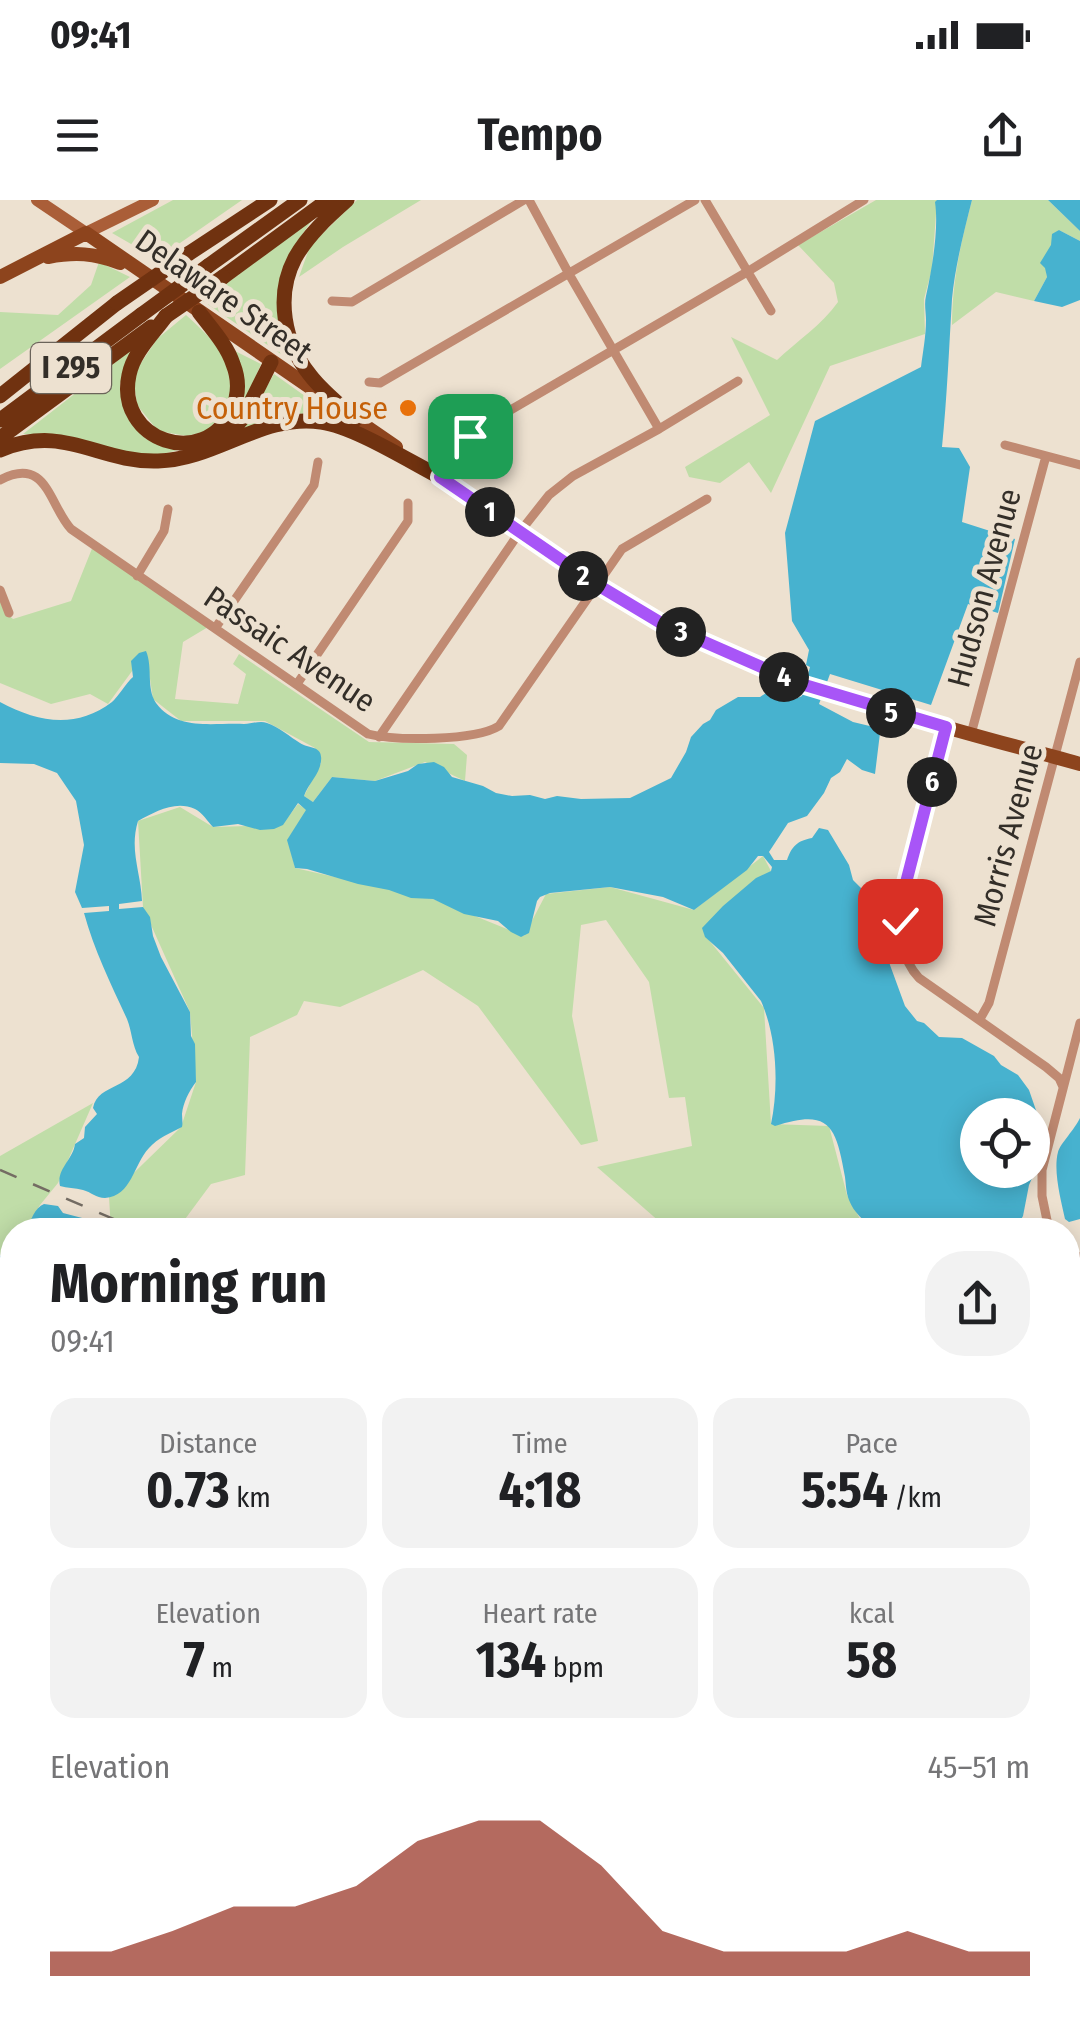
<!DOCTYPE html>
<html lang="en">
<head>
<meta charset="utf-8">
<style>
  :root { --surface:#fff; --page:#f2f2f2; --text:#202124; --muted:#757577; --accent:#952c1c }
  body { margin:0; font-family:"Fira Sans Condensed",sans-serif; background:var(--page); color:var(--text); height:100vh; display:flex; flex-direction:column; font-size:38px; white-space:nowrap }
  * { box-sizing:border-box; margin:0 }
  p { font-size:32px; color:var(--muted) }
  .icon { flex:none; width:55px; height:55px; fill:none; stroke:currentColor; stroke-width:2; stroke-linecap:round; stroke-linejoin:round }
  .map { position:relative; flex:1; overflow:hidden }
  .drawer { position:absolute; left:0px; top:1018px; width:1080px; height:812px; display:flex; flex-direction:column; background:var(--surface); border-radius:40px 40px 0 0; box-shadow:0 5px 25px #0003 }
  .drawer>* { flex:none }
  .buttons { position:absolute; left:960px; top:898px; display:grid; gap:20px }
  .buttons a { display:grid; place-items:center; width:90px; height:90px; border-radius:50%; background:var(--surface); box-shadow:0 5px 25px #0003; font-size:50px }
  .pin { position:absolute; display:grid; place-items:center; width:85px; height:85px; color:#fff; margin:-42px; border-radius:20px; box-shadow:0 5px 15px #0006 }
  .km { position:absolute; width:50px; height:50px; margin:-25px; border-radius:50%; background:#222; color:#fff; font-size:28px; line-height:50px; text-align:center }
  .round { display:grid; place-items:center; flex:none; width:105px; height:105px; border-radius:40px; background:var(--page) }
  .summary { display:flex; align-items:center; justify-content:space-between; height:170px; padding:0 50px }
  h1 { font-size:55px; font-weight:700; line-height:75px }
  .stats { display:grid; grid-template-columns:repeat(3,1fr); gap:15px; height:170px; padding:10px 50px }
  .stats div { display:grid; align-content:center; border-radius:25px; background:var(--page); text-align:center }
  .stats b { font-size:50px; font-weight:700 }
  .stats small { font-size:28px; font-weight:400 }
  .stats p { font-size:28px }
  .chart { height:280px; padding:20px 50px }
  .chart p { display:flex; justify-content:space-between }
  .chart svg { width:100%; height:180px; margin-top:10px; fill:var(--accent); opacity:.7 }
  .status { display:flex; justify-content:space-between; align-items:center; height:70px; padding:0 50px; background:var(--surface); direction:ltr }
  .status svg { height:28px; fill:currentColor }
  header { display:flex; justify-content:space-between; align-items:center; height:130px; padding:0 50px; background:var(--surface); font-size:45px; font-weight:700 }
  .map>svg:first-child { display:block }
  .green { fill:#c0dda8 }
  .water { fill:#47b2cf; fill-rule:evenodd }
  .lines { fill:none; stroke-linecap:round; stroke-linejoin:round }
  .minor { stroke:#c08a72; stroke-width:9 }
  .secondary { stroke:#aa5e38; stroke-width:12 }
  .primary { stroke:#8d441d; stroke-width:14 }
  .motorway { stroke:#703210; stroke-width:15 }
  .rail { stroke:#746c63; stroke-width:2.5; stroke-dasharray:18 18; stroke-linecap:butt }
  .motorway-bridge { stroke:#703210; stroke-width:15 }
  .route-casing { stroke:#fff; stroke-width:20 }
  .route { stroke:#a855f7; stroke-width:12 }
  .food-dot { fill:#e8710a; stroke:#ede1d0; stroke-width:4 }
  .labels { text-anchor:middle; stroke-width:10; stroke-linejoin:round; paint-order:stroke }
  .shield { fill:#ede1d0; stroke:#6b645a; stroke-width:2.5 }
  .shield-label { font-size:30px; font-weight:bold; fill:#332e28 }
  .street-label { font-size:32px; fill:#332e28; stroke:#ede1d0 }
  .food-label { font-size:32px; fill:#c56008; stroke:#ede1d0; text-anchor:end }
</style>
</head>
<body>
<div class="status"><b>09:41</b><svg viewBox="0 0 49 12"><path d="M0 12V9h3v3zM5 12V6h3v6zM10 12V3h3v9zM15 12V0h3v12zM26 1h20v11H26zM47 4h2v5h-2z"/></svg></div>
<header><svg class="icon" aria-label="menu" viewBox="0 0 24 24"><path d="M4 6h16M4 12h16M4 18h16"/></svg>Tempo<svg class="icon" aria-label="share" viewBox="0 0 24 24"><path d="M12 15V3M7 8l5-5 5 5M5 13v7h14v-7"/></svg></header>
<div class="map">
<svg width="1080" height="1828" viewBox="0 0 1080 1828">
  <rect width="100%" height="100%" fill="#ede1d0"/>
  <path class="green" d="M173,0h69l-85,59 -45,-26z
    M357,0h64l-78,47 -44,30 11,-31z
    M876,0h61l-5,69 -8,30 1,35 -95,32 -59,127 -22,-31 -29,21 -31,-6 -4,-10 85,-52 -39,-78 46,23c20,-19 45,-35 61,-58l-4,-19 -36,-38z
    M972,0h76l32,31v10l-21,-11c-8,15 -15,31 -12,47l-13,24 -38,-9 -44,33c0,-43 9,-84 20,-125z
    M312,20l-23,34 -10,57 12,50 -88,-60z
    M99,62l31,15 -130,92v-57l58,3 33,-30z
    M186,115c34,31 44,42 46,88l-25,28 -20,5 -29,-5 -21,-26 -4,-30 24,-36z
    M135,147l-15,37 6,31 20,24 37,9c-40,17 -79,-4 -119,-11 -13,-2 -27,-2 -41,-3z
    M235,151l26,13 -18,42z
    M274,174l62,44 -40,-5 -54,16z
    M93,346l115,81 -25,15 -8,57 63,5 8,-30 -13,-10 6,-10 130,88 85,2 13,11 -2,26 -40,-19 -50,19 -43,-4 -19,25 -9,-6 17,-33 -6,-15 -50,-27h-84l-28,-22 -7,-47 -38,52 -18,-10 -39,10 -51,-21v-82l4,10 9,8 58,-18z
    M298,604l9,6 -19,29 7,29 138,31 91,37 22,-42 64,-7 84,23 69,-54 8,15 -67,63 60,74 7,116 58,2 18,69 19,35h-197l-72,-63 95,-21 -7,-49 -16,1 -20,-116 -43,-62 -25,5 -9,91 26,125 -17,4 -103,-139 -55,-36 -83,37 -36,-6 -7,14 -47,22 -5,138 -34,9 -34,46h-66l-2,-33 72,-70 15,-45 -6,-70 -47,-105 -5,-86 42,-14 33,20 69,-2z
    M93,903l-35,80 -18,22 -15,25h-13v17l-12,8v-99z
    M0,1158l12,4v98l-10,-31h-2z
    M1068,1419l12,8v44l-9,33 9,9v294l-12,-3v-16l8,-13 -8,-8v-189l5,-22 -5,-1z
    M225,1818h75l-11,10h-75z
    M496,1818h60l10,10h-62z"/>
  <path class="water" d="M937,0h35c-8,31 -17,67 -20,99 -3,50 -5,99 -10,148l17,1 11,19 -8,55 53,17 -17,74 -30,-9 -37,101 -101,-31 -11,30 34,18 25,6 2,5 -5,41 -13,-4 -15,-11 -7,13 -9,6 -7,15 -17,23 -19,7 -19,29 5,8h13c5,-14 10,-19 25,-22l7,-10 9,2 21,35 4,15 9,9 6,22 11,9 11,45 15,41 12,15 7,2 15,14 23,1 32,18 7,9 17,10 11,15 9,26 -4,58 -5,11 -6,31 -8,14h-142c-10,-11 -19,-17 -24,-30 -3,-8 -3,-15 -4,-23 -9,-51 -15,-69 -70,-51l-4,-2c8,-38 6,-87 -10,-123l-38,-48 -18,-16 -3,-9 21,-22 33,-28 15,-7 1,-4 -9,-11h-5l-11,14 -53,40 -31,-13 -53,-10 -60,6 -10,4 -3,4 -8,32 -8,4 -10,-5 -13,-11 -34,-7 -31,-15 -22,-1 -22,-8 -31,-6 -51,-15 -12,-1 -8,-28 19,-30 -8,-7 -15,22 -9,4 -14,1 -22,-6 -25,3c-5,-5 -11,-15 -18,-18 -20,-9 -40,3 -57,12 -9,29 3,52 4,80l-23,3v5l24,-2 7,10 3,19 8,21 29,55 1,24 4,8 1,38c-7,9 -13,21 -14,32 0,4 1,9 0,13 -12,6 -24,11 -33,21 -16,17 -17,48 -44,50 -9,0 -14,-6 -22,-8 -8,-2 -16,-2 -23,-4 -4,-17 13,-26 15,-42l9,-6 1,-11 12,-13 -4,-6c5,-26 42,-17 46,-51 -7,-11 -7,-26 -12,-38 -16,-35 -33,-69 -43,-106l25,-2v-5l-27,2 -7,-16 9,-47 -8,-44 -19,-28 -23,-9 -34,-1v-61c39,21 76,27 112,0 6,-5 14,-19 21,-25l-2,-16 8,-8 7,-2c7,16 0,37 10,52 21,29 60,19 88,21 8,0 16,-4 23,-1 12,4 23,14 33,20 9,6 23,2 21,18 -1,13 -13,23 -17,35l9,6 19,-25 43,4 33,-10 10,-7 16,-2 10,5 8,10 31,9 13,7 16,3 18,-1 15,4 12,-3 24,3 49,-1 41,-20 15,-26 5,-15 12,-13 7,-4 6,-10 22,-13h22l6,-4 29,6 7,-3 8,-29 -4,-2 3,-15 -17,-29 -7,-88 30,-112 106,-54c2,-16 5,-31 5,-47 0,-8 -2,-16 0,-24 6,-27 13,-67 9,-94zM978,915h54v55h-54z
    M1048,0h32v31z
    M1059,30l21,11v59l-18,7 -28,-6 13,-24 -2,-9 -5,-5 11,-18 1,-11z
    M1080,918v101l-11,3 -4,-3c-4,-19 -12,-48 -7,-67 2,-8 17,-23 22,-34z
    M44,1004l14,2 5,7 23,6 10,5 1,6h-69c2,-10 7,-22 16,-26z
    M12,1049v113l-12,-6v-100z
    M1068,1194l7,5 5,10v216l-12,-6z"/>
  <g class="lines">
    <path class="minor" d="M529,0l40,74 90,155
      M705,0l66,111
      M332,101l20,1 172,-102
      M369,182l11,1 315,-183
      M1005,245l75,20
      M440,277l21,-33 17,-15 269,-157 117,-72
      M0,280c47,-25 49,25 71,49l297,205c28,7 107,7 131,-8l123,-177 85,-50
      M137,376l27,-45 4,-22
      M0,390l9,23
      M216,427l98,-142 4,-23
      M297,484l111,-163v-18
      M946,527l-46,179c-1,25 1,53 19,72l127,89 13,11 4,9
      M971,534l75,-278
      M379,537l140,-204 30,-38 24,-19 86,-47 79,-48
      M980,819l9,-16 91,-341
      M1049,1030l-7,-34v-26l38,-147
      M1068,1054l12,3
      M1068,1064l12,23
      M0,1297l12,-3
      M0,1454l12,22
      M0,1792l12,-10
      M411,1818l18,10
      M855,1818l4,10
      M447,1828l5,-10"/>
    <path class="secondary" d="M37,0l49,33 67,-33"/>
    <path class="primary" d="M48,57c27,-5 46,-4 72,6
      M0,77l86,-44 241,166
      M348,214l48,33
      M431,271c75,51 148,111 229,152 136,68 275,101 420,141"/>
    <path class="motorway" d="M347,0c-19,17 -39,35 -52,58 -20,38 -11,85 15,117 13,17 30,30 46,44
      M188,54l82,-54
      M208,66l92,-66
      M223,77l105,-77
      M166,116c-13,18 -33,37 -37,59 -14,66 76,96 103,35 7,-15 7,-31 1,-46 -6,-19 -22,-36 -34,-52
      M0,196l117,-93
      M0,220l141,-105
      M0,238l151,-111
      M222,241l21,-23 28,-56
      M0,250c65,-27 98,13 158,11 57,-1 105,-48 163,-39 32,4 88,39 119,55"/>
    <path class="rail" d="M0,970l139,60
      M1068,1434l12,6"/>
    <path class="motorway-bridge" d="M117,103l71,-49
      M141,115l67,-49
      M166,116l57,-39"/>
  </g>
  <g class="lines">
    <g class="route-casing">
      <path id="route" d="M470,236l-9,8 -21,33 156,107 65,39 137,60 148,44 -46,179v15"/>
    </g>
    <use href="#route" class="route"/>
  </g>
  <circle class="food-dot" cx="408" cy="208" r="10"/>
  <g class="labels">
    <rect class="shield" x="31" y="143" width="80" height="50" rx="8"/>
    <g class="shield-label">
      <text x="71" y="178">I 295</text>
    </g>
    <g class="street-label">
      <text transform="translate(224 96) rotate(35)" y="11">Delaware Street</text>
      <text transform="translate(984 388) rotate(-75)" y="11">Hudson Avenue</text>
      <text transform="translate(290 449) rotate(34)" y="11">Passaic Avenue</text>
      <text transform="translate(1008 635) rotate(-75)" y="11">Morris Avenue</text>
    </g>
    <g class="food-label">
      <text x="388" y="219">Country House</text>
    </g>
  </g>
</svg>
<div class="buttons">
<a><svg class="icon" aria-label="locate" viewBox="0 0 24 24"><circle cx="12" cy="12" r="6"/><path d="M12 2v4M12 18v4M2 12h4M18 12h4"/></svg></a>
</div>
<div class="pin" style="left:470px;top:236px;background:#1e9e55"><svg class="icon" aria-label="arrive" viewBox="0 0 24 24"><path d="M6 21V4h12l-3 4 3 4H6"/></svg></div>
<div class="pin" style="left:900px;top:721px;background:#d93025"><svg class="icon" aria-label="check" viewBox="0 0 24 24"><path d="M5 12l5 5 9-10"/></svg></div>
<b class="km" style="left:490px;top:312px">1</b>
<b class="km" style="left:583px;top:376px">2</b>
<b class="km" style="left:681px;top:432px">3</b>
<b class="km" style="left:784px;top:477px">4</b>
<b class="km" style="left:891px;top:513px">5</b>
<b class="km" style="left:932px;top:582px">6</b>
<section class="drawer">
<div class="summary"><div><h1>Morning run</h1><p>09:41</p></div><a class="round"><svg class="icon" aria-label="share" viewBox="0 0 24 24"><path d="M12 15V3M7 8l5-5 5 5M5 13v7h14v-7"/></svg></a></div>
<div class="stats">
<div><p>Distance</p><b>0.73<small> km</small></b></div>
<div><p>Time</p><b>4:18</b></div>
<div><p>Pace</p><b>5:54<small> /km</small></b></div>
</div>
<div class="stats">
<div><p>Elevation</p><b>7<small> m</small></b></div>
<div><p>Heart rate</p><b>134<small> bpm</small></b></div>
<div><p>kcal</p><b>58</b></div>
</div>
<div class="chart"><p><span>Elevation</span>45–51 m</p>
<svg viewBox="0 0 160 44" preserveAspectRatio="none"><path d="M0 44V38L10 38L20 33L30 27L40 27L50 22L60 11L70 6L80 6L90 17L100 33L110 38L120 38L130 38L140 33L150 38L160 38V44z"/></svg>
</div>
</section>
</div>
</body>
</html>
